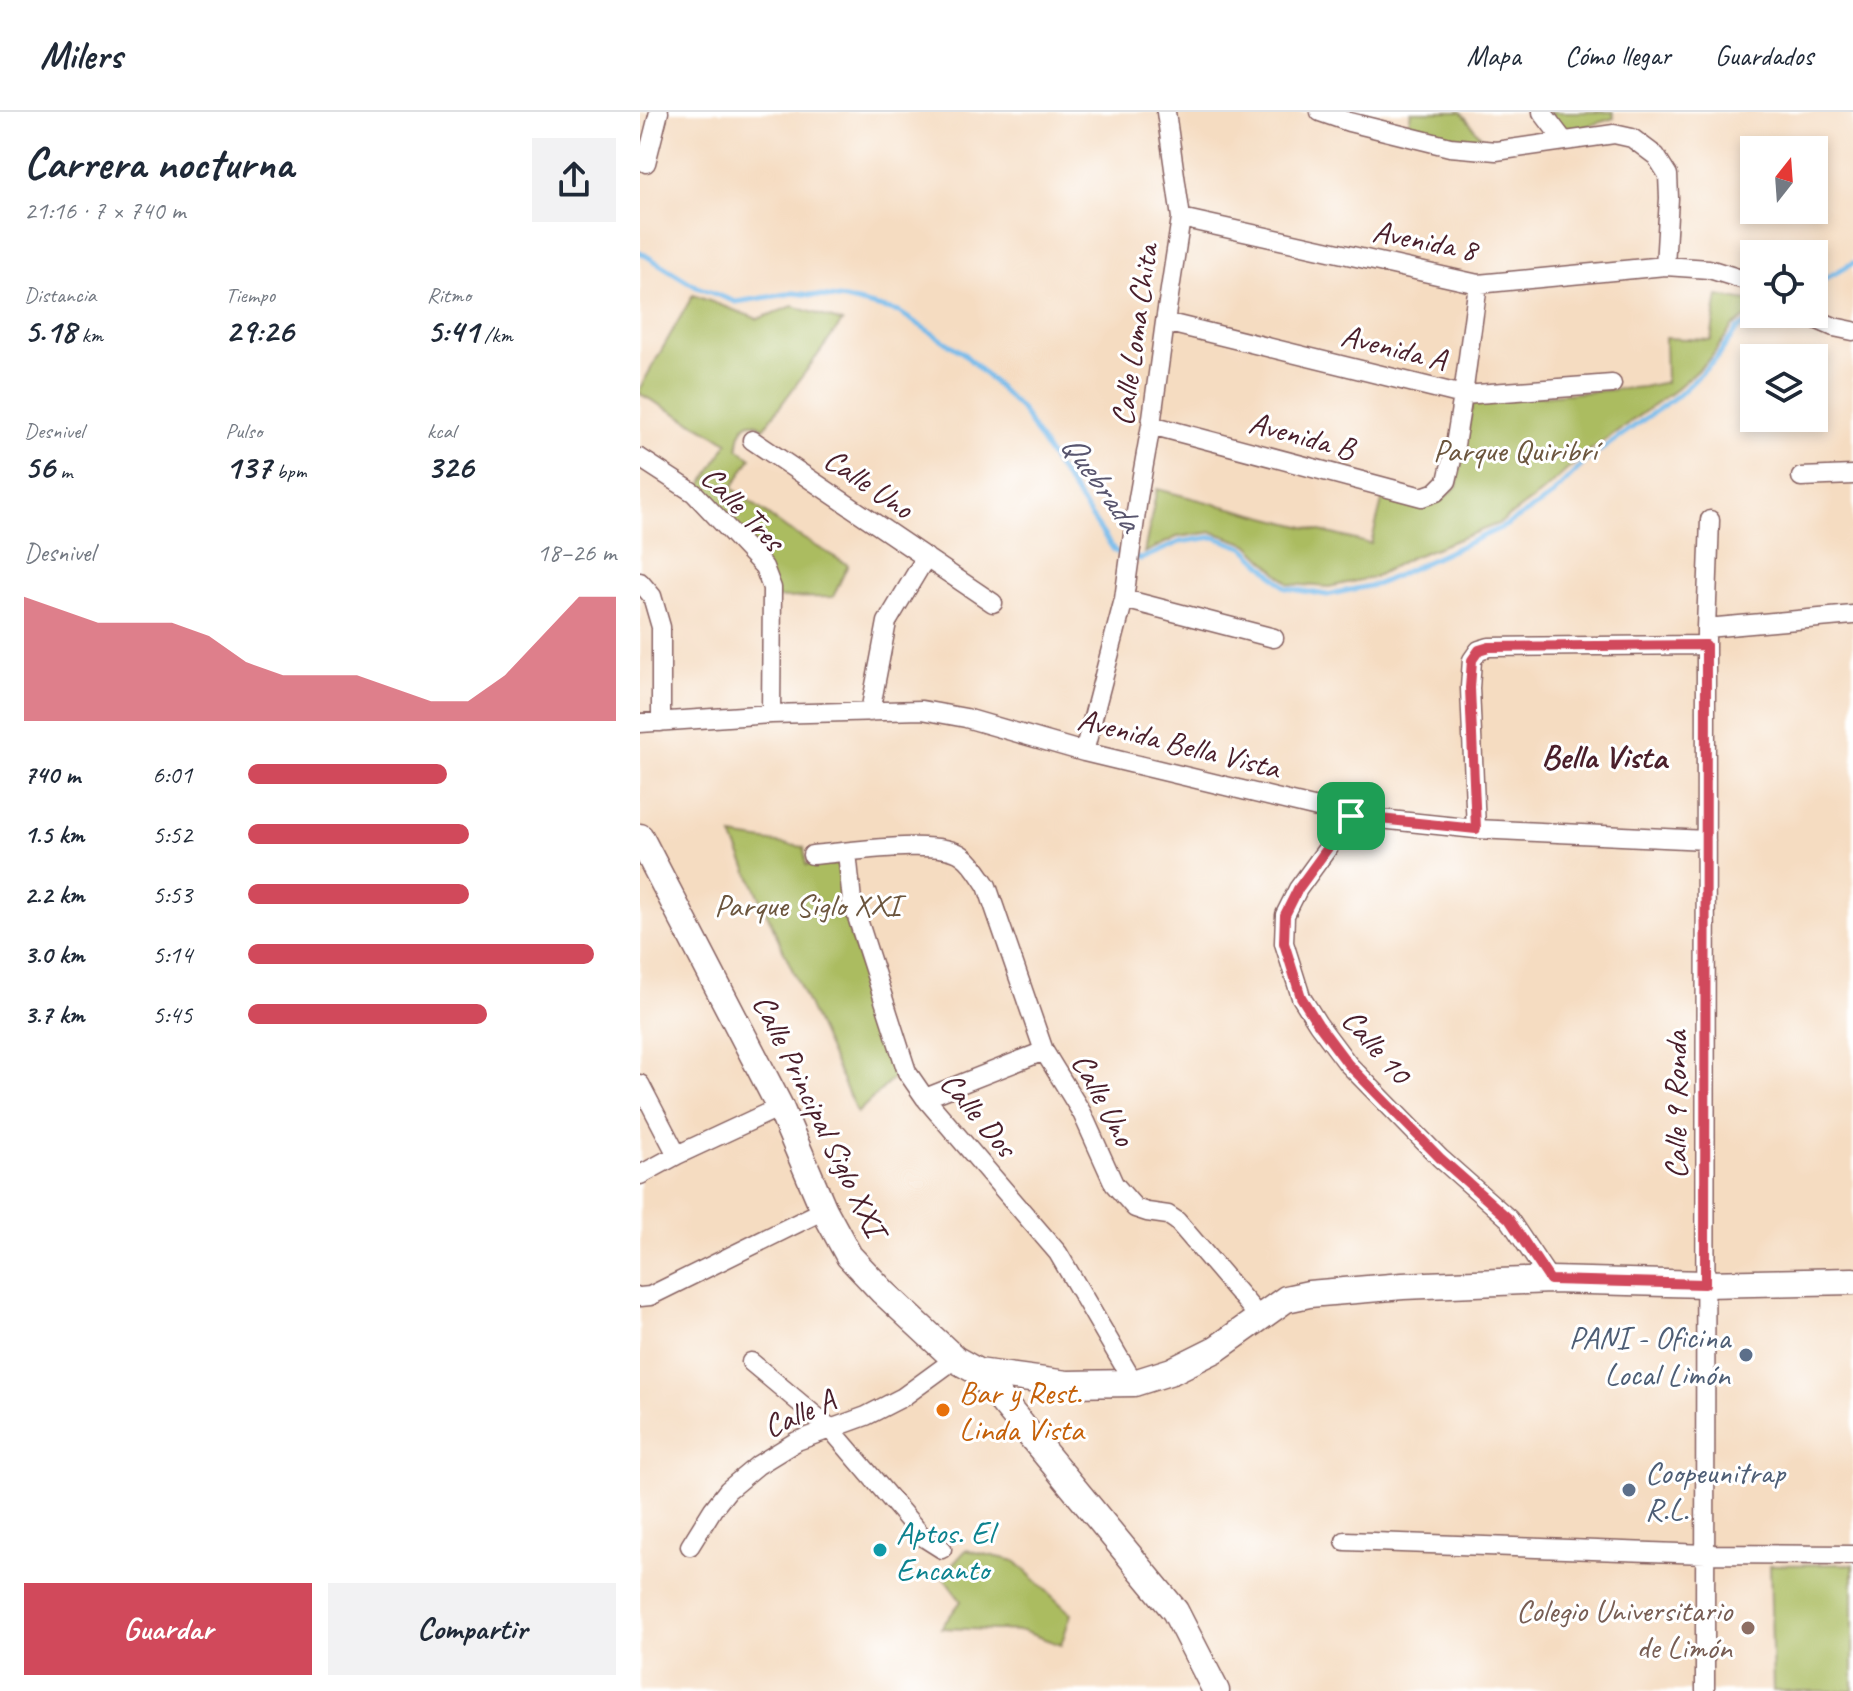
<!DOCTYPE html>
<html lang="es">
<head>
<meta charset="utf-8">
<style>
  :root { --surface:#fff; --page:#f2f2f3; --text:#1f2937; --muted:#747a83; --line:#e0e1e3; --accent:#d1495b }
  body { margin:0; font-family:Caveat,sans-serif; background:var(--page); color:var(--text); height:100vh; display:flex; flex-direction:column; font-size:30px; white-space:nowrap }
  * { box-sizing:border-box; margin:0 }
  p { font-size:26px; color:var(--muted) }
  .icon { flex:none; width:44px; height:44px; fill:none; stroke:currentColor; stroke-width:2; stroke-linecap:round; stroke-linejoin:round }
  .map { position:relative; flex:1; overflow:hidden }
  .sheet { display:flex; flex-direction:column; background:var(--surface); width:640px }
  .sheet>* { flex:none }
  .needle { width:52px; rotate:17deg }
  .buttons { position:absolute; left:1100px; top:24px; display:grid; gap:16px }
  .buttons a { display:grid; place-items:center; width:88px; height:88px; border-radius:0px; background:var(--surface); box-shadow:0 4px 12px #0003; font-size:40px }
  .pin { position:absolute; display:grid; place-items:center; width:68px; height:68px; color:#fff; margin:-34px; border-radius:16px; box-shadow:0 4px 12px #0006 }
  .round { display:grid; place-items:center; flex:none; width:84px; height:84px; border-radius:0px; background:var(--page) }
  .head { display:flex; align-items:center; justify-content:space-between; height:136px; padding:0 24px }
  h1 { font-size:44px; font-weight:600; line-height:60px }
  .metrics { display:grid; grid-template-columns:repeat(3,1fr); gap:12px; height:136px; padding:8px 24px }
  .metrics div { display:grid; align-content:center }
  .metrics b { font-size:34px; font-weight:600 }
  .metrics small { font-size:22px; font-weight:400 }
  .metrics p { font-size:22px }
  .chart { height:224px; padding:16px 24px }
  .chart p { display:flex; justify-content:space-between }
  .chart svg { width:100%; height:144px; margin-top:8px; fill:var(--accent); opacity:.7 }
  .action { display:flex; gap:16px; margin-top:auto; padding:16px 24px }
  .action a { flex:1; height:92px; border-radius:0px; background:var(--accent); color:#fff; font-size:32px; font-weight:600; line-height:92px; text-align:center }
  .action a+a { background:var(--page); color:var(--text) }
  ul { padding:0 24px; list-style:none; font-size:26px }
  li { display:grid; grid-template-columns:128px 96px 1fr; align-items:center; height:60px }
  li i { height:20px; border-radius:10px; background:var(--accent) }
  header { display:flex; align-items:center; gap:48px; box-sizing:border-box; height:112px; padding:0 40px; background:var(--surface); border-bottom:2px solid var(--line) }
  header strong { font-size:38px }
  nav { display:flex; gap:44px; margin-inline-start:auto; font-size:28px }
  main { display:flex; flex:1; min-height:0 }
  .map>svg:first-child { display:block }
  .green { fill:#abbc60; stroke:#7a6e46; stroke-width:2 }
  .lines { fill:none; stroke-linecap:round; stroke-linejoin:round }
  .stream { stroke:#73b9ea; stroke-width:5 }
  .street-casing { stroke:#866160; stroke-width:21 }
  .secondary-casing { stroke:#866160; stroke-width:29 }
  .street { stroke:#fff; stroke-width:18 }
  .secondary { stroke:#fff; stroke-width:26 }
  .route-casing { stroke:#fff; stroke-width:16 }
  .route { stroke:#d1495b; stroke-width:10 }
  .service-dot { fill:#5c6f8a; stroke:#fff; stroke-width:3 }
  .food-dot { fill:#e8710a; stroke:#fff; stroke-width:3 }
  .culture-dot { fill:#0f9aa8; stroke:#fff; stroke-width:3 }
  .education-dot { fill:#8d6e63; stroke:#fff; stroke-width:3 }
  .labels { text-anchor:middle; stroke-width:6; stroke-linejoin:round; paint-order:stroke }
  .street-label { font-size:32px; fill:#4a1f2b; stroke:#fff }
  .park-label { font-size:32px; fill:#6c563e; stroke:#fff }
  .service-label { font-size:32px; fill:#4e5e75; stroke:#fff; text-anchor:end }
  .food-label { font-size:32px; fill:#c56008; stroke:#fff; text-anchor:start }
  .culture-label { font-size:32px; fill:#0d838f; stroke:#fff; text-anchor:start }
  .education-label { font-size:32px; fill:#785e54; stroke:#fff; text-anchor:end }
  .water-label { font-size:34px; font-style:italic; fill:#58556e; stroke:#fff }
  .neighbourhood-label { font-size:34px; font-weight:bold; fill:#4a1f2b; stroke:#fff }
</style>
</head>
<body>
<header>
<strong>Milers</strong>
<nav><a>Mapa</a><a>Cómo llegar</a><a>Guardados</a></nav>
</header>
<main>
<section class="sheet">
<div class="head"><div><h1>Carrera nocturna</h1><p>21:16 · 7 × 740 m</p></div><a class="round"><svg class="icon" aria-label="share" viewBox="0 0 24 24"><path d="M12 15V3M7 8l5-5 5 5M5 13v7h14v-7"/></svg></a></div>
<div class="metrics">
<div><p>Distancia</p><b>5.18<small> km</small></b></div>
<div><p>Tiempo</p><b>29:26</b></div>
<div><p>Ritmo</p><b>5:41<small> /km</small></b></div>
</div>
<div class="metrics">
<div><p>Desnivel</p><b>56<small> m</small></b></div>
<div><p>Pulso</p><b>137<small> bpm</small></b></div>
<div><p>kcal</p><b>326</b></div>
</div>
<div class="chart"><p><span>Desnivel</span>18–26 m</p>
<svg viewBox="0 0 160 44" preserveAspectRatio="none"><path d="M0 44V6L10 10L20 14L30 14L40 14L50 18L60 26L70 30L80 30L90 30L100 34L110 38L120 38L130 30L140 18L150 6L160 6V44z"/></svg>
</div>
<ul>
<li><b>740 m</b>6:01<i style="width:54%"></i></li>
<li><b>1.5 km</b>5:52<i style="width:60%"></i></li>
<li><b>2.2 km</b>5:53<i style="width:60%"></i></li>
<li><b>3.0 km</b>5:14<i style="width:94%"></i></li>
<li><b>3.7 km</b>5:45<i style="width:65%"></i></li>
</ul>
<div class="action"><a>Guardar</a><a>Compartir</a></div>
</section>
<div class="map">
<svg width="1213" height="1579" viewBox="0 0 1213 1579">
  <rect width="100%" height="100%" fill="#fff"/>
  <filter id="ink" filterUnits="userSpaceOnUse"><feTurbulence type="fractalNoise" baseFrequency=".0125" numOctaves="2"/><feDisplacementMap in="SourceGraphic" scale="16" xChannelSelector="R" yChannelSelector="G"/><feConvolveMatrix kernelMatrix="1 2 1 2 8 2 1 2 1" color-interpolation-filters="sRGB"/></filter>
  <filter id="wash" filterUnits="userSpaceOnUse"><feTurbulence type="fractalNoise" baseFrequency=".006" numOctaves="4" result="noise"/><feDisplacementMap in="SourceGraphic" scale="32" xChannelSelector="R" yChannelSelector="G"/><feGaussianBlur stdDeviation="1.8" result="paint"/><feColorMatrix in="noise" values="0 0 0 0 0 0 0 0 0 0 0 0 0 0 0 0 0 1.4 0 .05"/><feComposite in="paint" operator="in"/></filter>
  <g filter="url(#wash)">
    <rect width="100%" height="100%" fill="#f5dcc1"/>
    <path class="green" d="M771,0h50l26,32 -79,-17z
      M909,0h64l1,6 -42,13 -13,-6z
      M53,183l65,24 35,-13 49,16 -78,106c-18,-14 -26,4 -26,20l13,10 -19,30 55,41 61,36 -15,32 -57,1 -77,-108 29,-48 -88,-48v-6z
      M1078,184l36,6v10l-22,15 -22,32 -35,31 -90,64 -46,41 -39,28 -93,36 -33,18 -45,10 -40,-3 -41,-40 -35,-12 -36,5 -33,16 13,-64 214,55 12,-47 46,7 15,-6 13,-12 16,-84 170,-15 23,-5 -1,-44 46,2z
      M92,724l72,11 2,18 36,-1 7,67 48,144 -40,38z
      M326,1438l49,11 56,53 -10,31 -39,-14 -81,-3 20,-27 -19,-25z
      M1213,1452v127h-80l-3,-126z"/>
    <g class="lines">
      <path class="stream" d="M0,140l57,35 39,15 58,-9 51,6 54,13 64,41 58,56 29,47 64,94 9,6 18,3 39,-17 34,-5 31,11 41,40 41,7 51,-11 127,-58 44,-28 39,-39 93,-66 34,-33 22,-31 27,-15
        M1174,173l39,-22"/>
    </g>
  </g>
  <g filter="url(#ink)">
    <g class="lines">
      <g class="street-casing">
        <path id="street" d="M680,0l29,10 101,25 46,4 118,-17 18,4 24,18 12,19 1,23 -4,68
          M902,0l22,29
          M6,51l13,-51
          M541,106l297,66 187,-18 44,3 45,14
          M1164,202l30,13 19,4
          M525,210l298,73 149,-11
          M511,313l271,72 14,-5 11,-11 7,-30 9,-56 15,-111
          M112,328l241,163
          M0,346l54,35 70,74 8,21 -1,126
          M1161,365l52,-2
          M0,470l12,14 9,31v95
          M484,487l150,39
          M1066,516l147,-13
          M230,600l17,-90 39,-65
          M0,611l131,-9 151,-4 44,8 118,34 267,64 125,13 230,11
          M444,640l40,-153 14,-101 13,-73 14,-103 16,-104 -15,-106
          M711,704l-53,73 -13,26 -1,28 17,54 17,27 30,40 92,94 69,61 41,61
          M836,717l-6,-141 2,-28 7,-10 10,-3 217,-2
          M207,740l5,49 55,171 18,26 133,155 76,130
          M172,743c33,-2 127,-18 151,1 10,7 17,20 24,30l57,165 38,62 32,71 21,24 12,4 21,3 9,6 83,97
          M0,972l37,71
          M285,986l119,-47
          M0,1063l37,-20 103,-48
          M0,1185l10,-1 174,-86
          M111,1250l79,66 93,109 19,12
          M705,1429l361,13 147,1
          M50,1434l23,-37 15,-19 30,-25 39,-24 69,-25 37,-19 52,-38
          M1065,1579l1,-1063 4,-108"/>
      </g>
      <g class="secondary-casing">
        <path id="secondary" d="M0,725l140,270 44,103 25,46 34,36 72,67 23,13 197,239 41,80
          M338,1260l89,12 67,-1 38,-12 44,-22 70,-50 23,-5 94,-8 147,-6 155,4 148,-3"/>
      </g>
      <use href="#street" class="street"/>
      <use href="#secondary" class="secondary"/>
    </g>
  </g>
  <g class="lines" filter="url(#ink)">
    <g class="route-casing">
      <path id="route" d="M1066,533l-1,639 -155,-4 -41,-61 -69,-61 -92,-94 -30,-40 -17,-27 -17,-54 1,-28 13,-26 53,-73 125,13 -6,-141 2,-28 7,-10 10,-3z"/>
    </g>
    <use href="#route" class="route"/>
  </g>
  <g class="service-dot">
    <circle cx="1106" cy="1243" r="8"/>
    <circle cx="989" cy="1378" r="8"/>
  </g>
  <circle class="food-dot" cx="303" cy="1298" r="8"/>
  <circle class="culture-dot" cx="240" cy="1438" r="8"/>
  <circle class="education-dot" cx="1108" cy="1516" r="8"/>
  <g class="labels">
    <g class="street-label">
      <text transform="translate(785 128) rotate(11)" y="11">Avenida 8</text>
      <text transform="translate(494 223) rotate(-82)" y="11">Calle Loma Chita</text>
      <text transform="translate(754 235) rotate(14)" y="11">Avenida A</text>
      <text transform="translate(662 323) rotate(15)" y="11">Avenida B</text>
      <text transform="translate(229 371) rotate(34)" y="11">Calle Uno</text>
      <text transform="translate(103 396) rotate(46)" y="11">Calle Tres</text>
      <text transform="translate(539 631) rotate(14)" y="11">Avenida Bella Vista</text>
      <text transform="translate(737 934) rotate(49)" y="11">Calle 10</text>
      <text transform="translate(464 987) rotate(62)" y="11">Calle Uno</text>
      <text transform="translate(1035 993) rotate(-90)" y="11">Calle 9 Ronda</text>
      <text transform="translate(339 1002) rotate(50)" y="11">Calle Dos</text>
      <text transform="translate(180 1003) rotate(64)" y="11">Calle Principal Siglo XXI</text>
      <text transform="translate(159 1301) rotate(-24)" y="11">Calle A</text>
    </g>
    <g class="park-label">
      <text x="875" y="349">Parque Quiribrí</text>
      <text x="167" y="804">Parque Siglo XXI</text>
    </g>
    <g class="service-label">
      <text x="1090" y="1236">PANI - Oficina<tspan x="1090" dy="37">Local Limón</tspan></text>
      <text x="1005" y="1371" text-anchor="start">Coopeunitrap<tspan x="1005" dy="37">R.L.</tspan></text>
    </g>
    <g class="food-label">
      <text x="319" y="1291">Bar y Rest.<tspan x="319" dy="37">Linda Vista</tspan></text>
    </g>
    <g class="culture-label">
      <text x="256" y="1431">Aptos. El<tspan x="256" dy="37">Encanto</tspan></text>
    </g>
    <g class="education-label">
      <text x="1092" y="1509">Colegio Universitario<tspan x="1092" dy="37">de Limón</tspan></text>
    </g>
    <g class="water-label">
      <text transform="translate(462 370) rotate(54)" y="12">Quebrada</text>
    </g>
    <g class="neighbourhood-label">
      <text x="964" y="656">Bella Vista</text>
    </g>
  </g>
</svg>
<div class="buttons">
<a><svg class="needle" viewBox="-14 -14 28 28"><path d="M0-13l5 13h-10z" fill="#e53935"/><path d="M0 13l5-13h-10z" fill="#747a83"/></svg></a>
<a><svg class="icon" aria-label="locate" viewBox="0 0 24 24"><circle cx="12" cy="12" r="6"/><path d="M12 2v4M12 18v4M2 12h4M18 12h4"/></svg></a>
<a><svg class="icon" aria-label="layers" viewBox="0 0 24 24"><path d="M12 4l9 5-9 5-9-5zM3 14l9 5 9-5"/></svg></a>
</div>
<div class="pin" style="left:711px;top:704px;background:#1e9e55"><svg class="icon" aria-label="arrive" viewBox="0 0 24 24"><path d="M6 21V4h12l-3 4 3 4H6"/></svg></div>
</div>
</main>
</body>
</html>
